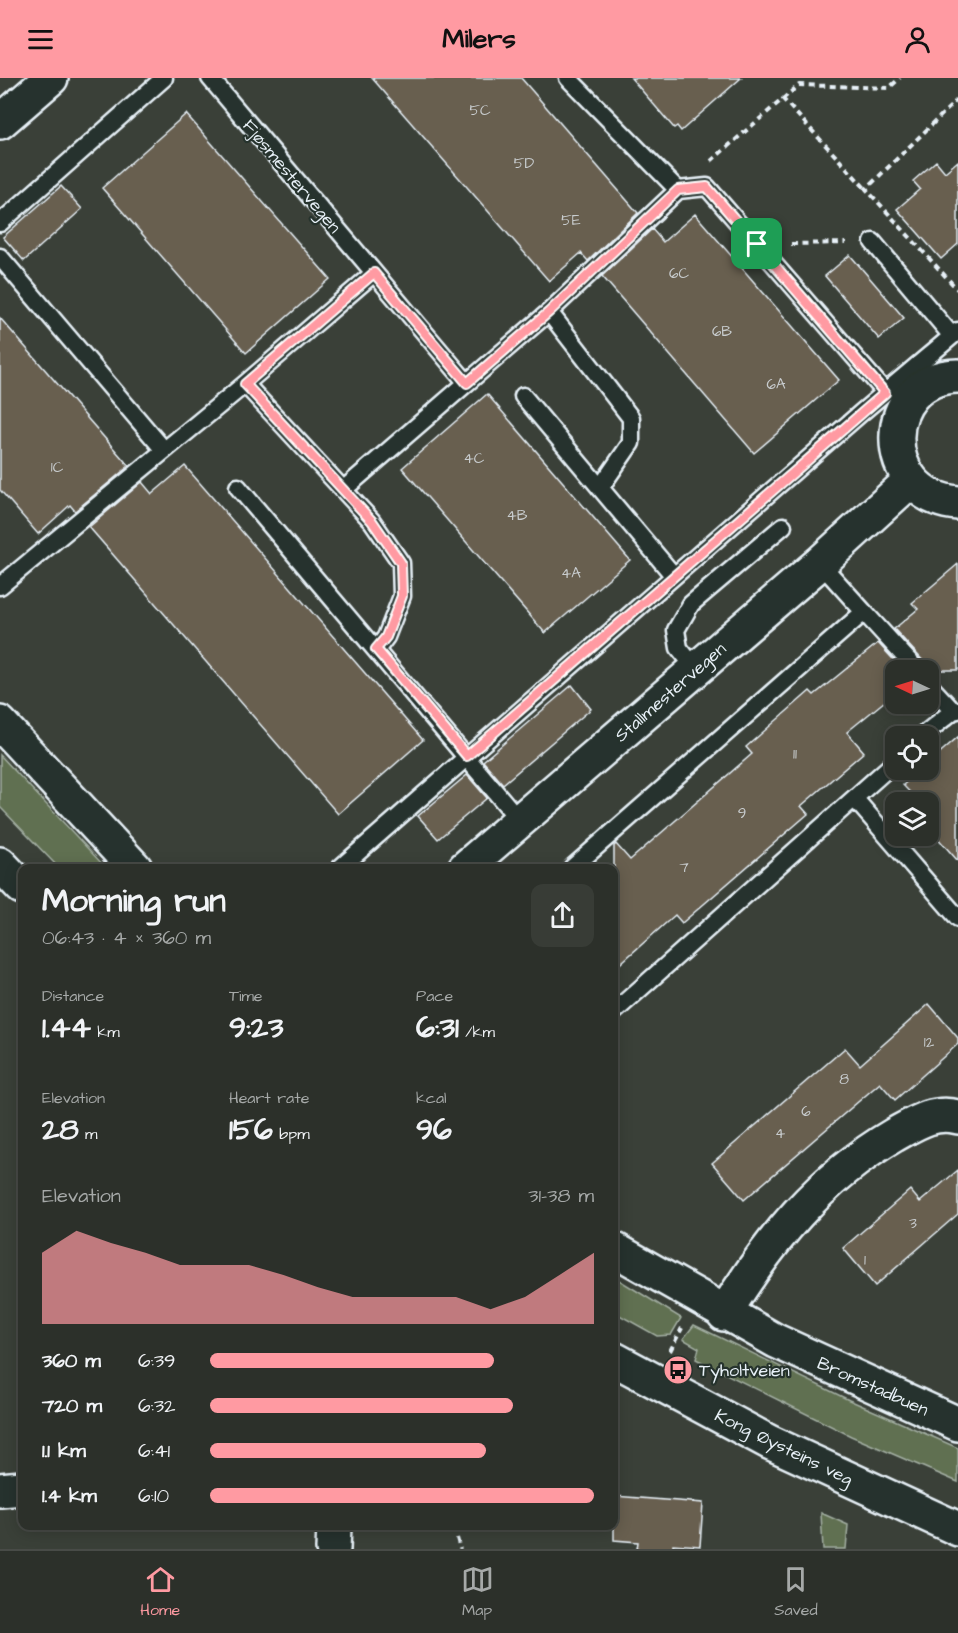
<!DOCTYPE html>
<html lang="en">
<head>
<meta charset="utf-8">
<style>
  :root { --surface:#2c302a; --page:#383c36; --text:#f1f3f6; --muted:#a6a9a8; --line:#484b47; --accent:#ff9aa2 }
  body { margin:0; font-family:"Architects Daughter",sans-serif; background:var(--page); color:var(--text); height:100vh; display:flex; flex-direction:column; font-size:22px; white-space:nowrap }
  * { box-sizing:border-box; margin:0 }
  p { font-size:20px; color:var(--muted) }
  .icon { flex:none; width:33px; height:33px; fill:none; stroke:currentColor; stroke-width:2; stroke-linecap:round; stroke-linejoin:round }
  .map { position:relative; flex:1; overflow:hidden }
  .side { position:absolute; left:18px; top:786px; width:600px; height:666px; display:flex; flex-direction:column; background:var(--surface); border-radius:12px; box-shadow:0 3px 15px #0003,0 0 0 2px var(--line) }
  .side>* { flex:none }
  .needle { width:39px; rotate:274deg }
  .controls { position:absolute; left:885px; top:582px; display:grid; gap:12px }
  .controls a { display:grid; place-items:center; width:54px; height:54px; border-radius:12px; background:var(--surface); box-shadow:0 3px 15px #0003,0 0 0 2px var(--line); font-size:30px }
  .pin { position:absolute; display:grid; place-items:center; width:51px; height:51px; color:#fff; margin:-26px; border-radius:12px; box-shadow:0 3px 9px #0006 }
  .round { display:grid; place-items:center; flex:none; width:63px; height:63px; border-radius:12px; background:var(--page) }
  .overview { display:flex; align-items:center; justify-content:space-between; height:102px; padding:0 24px }
  h1 { font-size:33px; font-weight:800; line-height:45px }
  .metrics { display:grid; grid-template-columns:repeat(3,1fr); gap:9px; height:102px; padding:6px 24px }
  .metrics div { display:grid; align-content:center }
  .metrics b { font-size:30px; font-weight:800 }
  .metrics small { font-size:16px; font-weight:400 }
  .metrics p { font-size:16px }
  .chart { height:168px; padding:12px 24px }
  .chart p { display:flex; justify-content:space-between }
  .chart svg { width:100%; height:108px; margin-top:6px; fill:var(--accent); opacity:.7 }
  ul { padding:0 24px; list-style:none; font-size:20px }
  li { display:grid; grid-template-columns:96px 72px 1fr; align-items:center; height:45px }
  li i { height:15px; border-radius:8px; background:var(--accent) }
  header { display:flex; justify-content:space-between; align-items:center; height:78px; padding:0 24px; background:var(--accent); color:#111; font-size:27px; font-weight:800 }
  .dock { display:flex; justify-content:space-around; align-items:center; height:84px; border-top:2px solid var(--line); background:var(--surface); font-size:16px; color:var(--muted) }
  .dock a { display:grid; justify-items:center; gap:3px }
  .dock .current { color:var(--accent) }
  .map>svg:first-child { display:block }
  .green { fill:#616f51; stroke:#a4b0a4; stroke-width:1.5 }
  .building { fill:#675e50; stroke:#e8f1f8; stroke-width:1.5 }
  .lines { fill:none; stroke-linecap:round; stroke-linejoin:round }
  .service-casing { stroke:#e8f1f8; stroke-width:21 }
  .minor-casing { stroke:#e8f1f8; stroke-width:38 }
  .tertiary-casing { stroke:#e8f1f8; stroke-width:38 }
  .secondary-casing { stroke:#e8f1f8; stroke-width:38 }
  .path { stroke:#e8f1f8; stroke-width:4; stroke-dasharray:6 4.5; stroke-linecap:butt }
  .service { stroke:#26332d; stroke-width:16 }
  .minor { stroke:#26332d; stroke-width:33 }
  .tertiary { stroke:#26332d; stroke-width:33 }
  .secondary { stroke:#26332d; stroke-width:33 }
  .route-casing { stroke:#fff; stroke-width:12 }
  .route { stroke:#ff9aa2; stroke-width:8 }
  .labels { text-anchor:middle; stroke-width:4.5; stroke-linejoin:round; paint-order:stroke }
  .number-label { font-size:15px; fill:#c8ccce }
  .street-label { font-size:18px; fill:#e8f1f8; stroke:#26332d }
  .poi-label { font-size:18px; fill:#e8f1f8; stroke:#26332d; text-anchor:start }
</style>
</head>
<body>
<header><svg class="icon" aria-label="menu" viewBox="0 0 24 24"><path d="M4 6h16M4 12h16M4 18h16"/></svg>Milers<svg class="icon" aria-label="person" viewBox="0 0 24 24"><circle cx="12" cy="8" r="4"/><path d="M4 21q1-7 8-7t8 7"/></svg></header>
<div class="map">
<svg width="958" height="1471" viewBox="0 0 958 1471">
  <rect width="100%" height="100%" fill="#3a4038"/>
  <filter id="ink" filterUnits="userSpaceOnUse"><feTurbulence type="fractalNoise" baseFrequency=".0167" numOctaves="2"/><feDisplacementMap in="SourceGraphic" scale="12" xChannelSelector="R" yChannelSelector="G"/><feConvolveMatrix kernelMatrix="1 2 1 2 8 2 1 2 1" color-interpolation-filters="sRGB"/></filter>
  <g filter="url(#ink)">
    <path class="green" d="M0,677l106,113h-47l-59,-61z
      M614,1199l67,41 -10,17 -14,1 -43,-24z
      M694,1247l155,75 109,48v34l-107,-46 -155,-77 3,-11 -16,-9z
      M821,1435l27,12 -2,24h-23z"/>
    <path class="building" d="M372,0h149l117,135 -50,48 -7,-8 -32,28z
      M631,0h110l-60,53 -4,-5 -3,2z
      M186,36l144,165 -84,74 -144,-165z
      M936,83l9,11 13,-11v83l-17,15 -44,-50 23,-20 -7,-8z
      M61,108l21,23 -58,52 -21,-24z
      M695,136l144,166 -85,73 -152,-177 50,-47 11,13z
      M850,177l54,63 -25,21 -54,-63z
      M0,240l129,148 -54,45 -5,-6 -32,29 -38,-44z
      M487,316l143,166 -85,73 -143,-165z
      M185,388l238,274 -85,74 -249,-287 53,-45 10,12z
      M958,486v106h-31l-2,-7 -31,-34 24,-20 -6,-6z
      M878,565l25,27h-7v22l-49,40 17,20 -63,54 7,8 -126,109 -7,-8 -61,54v-123l2,-2 14,16 122,-106 -6,-7 64,-56 4,4z
      M572,607l19,24 -88,75 -20,-23z
      M958,659v124l-30,-34v-25h-9l-16,-17 18,-15h7v-7z
      M467,697l20,23 -49,41 -20,-23z
      M929,926l29,34v6l-63,56 -15,-17 -136,117 -32,-37 133,-115 15,17z
      M958,1092v44l-83,72 -32,-38 67,-58 10,12z
      M614,1418l89,7 -3,43 -27,-2v5h-36l1,-7 -24,-2z"/>
    <g class="lines">
      <g class="service-casing">
        <path id="service" d="M210,0l257,305
          M568,0l110,112
          M0,145l164,-145
          M873,164l79,94
          M0,179l164,193
          M245,306l127,137 29,42 1,33 -16,41 -9,12
          M523,318l151,180
          M238,409l282,334
          M600,410l31,-45v-25l-82,-106 129,-122 29,-3 178,205
          M343,412l206,-178
          M0,508l245,-202 129,-111
          M864,534l53,58
          M696,591l-17,-21 -3,-18 15,-26 92,-78
          M928,606l25,27
          M922,658l31,-25 5,-1
          M855,721l103,119
          M340,790l522,-456 96,-81
          M572,790l292,-256 -44,-49
          M614,934l282,-251"/>
      </g>
      <g class="minor-casing">
        <path id="minor" d="M0,44l51,-44
          M958,298c-80,1 -83,120 0,127
          M0,645l135,145
          M465,790l355,-305 91,-83
          M614,1171l162,92 182,83
          M724,1236c46,-74 94,-134 170,-179 20,-11 40,-25 64,-18
          M0,1412l22,-2"/>
      </g>
      <g class="tertiary-casing">
        <path id="tertiary" d="M333,1471l1,-23"/>
      </g>
      <g class="secondary-casing">
        <path id="secondary" d="M0,786l22,23
          M614,1281l155,83 189,87"/>
      </g>
      <path class="path" d="M782,20l84,91
        M958,21l-92,90 92,101
        M711,83l88,-76 90,3 11,-10
        M791,166l55,-1
        M670,1273l12,-23
        M457,1460l3,11"/>
      <use href="#service" class="service"/>
      <use href="#minor" class="minor"/>
      <use href="#tertiary" class="tertiary"/>
      <use href="#secondary" class="secondary"/>
    </g>
  </g>
  <g class="lines" filter="url(#ink)">
    <g class="route-casing">
      <path id="route" d="M707,109l178,206 -418,363 -91,-107 10,-12 16,-41 -1,-33 -29,-42 -127,-137 129,-111 93,110 82,-71 129,-122z"/>
    </g>
    <use href="#route" class="route"/>
  </g>
  <defs>
    <g id="bus-disc" transform="scale(1.5)"><circle r="9.5" fill="#ff9aa2" stroke="#26332d"/><path d="M-5-6H5V4H4V6H2V4H-2V6H-4V4H-5ZM-3.5-4V0h7V-4ZM-3.5 1.2v1.5H-2V1.2ZM2 1.2v1.5H3.5V1.2Z" fill="#111"/></g>
  </defs>
  <g fill-rule="evenodd">
    <use href="#bus-disc" x="678" y="1292"/>
  </g>
  <g class="labels">
    <g class="number-label">
      <text x="480" y="37">5C</text>
      <text x="524" y="90">5D</text>
      <text x="571" y="147">5E</text>
      <text x="679" y="200">6C</text>
      <text x="722" y="258">6B</text>
      <text x="776" y="311">6A</text>
      <text x="474" y="385">4C</text>
      <text x="57" y="394">1C</text>
      <text x="517" y="442">4B</text>
      <text x="571" y="500">4A</text>
      <text x="795" y="681">11</text>
      <text x="742" y="740">9</text>
      <text x="684" y="794">7</text>
      <text x="929" y="969">12</text>
      <text x="844" y="1006">8</text>
      <text x="806" y="1038">6</text>
      <text x="780" y="1060">4</text>
      <text x="913" y="1150">3</text>
      <text x="865" y="1187">1</text>
    </g>
    <g class="street-label">
      <text transform="translate(292 98) rotate(50)" y="6">Fjøsmestervegen</text>
      <text transform="translate(670 614) rotate(-41)" y="6">Stallmestervegen</text>
      <text transform="translate(873 1308) rotate(24)" y="6">Bromstadbuen</text>
      <text transform="translate(784 1369) rotate(26)" y="6">Kong Øysteins veg</text>
    </g>
    <g class="poi-label">
      <text x="699" y="1298">Tyholtveien</text>
    </g>
  </g>
</svg>
<div class="controls">
<a><svg class="needle" viewBox="-14 -14 28 28"><path d="M0-13l5 13h-10z" fill="#e53935"/><path d="M0 13l5-13h-10z" fill="#a6a9a8"/></svg></a>
<a><svg class="icon" aria-label="locate" viewBox="0 0 24 24"><circle cx="12" cy="12" r="6"/><path d="M12 2v4M12 18v4M2 12h4M18 12h4"/></svg></a>
<a><svg class="icon" aria-label="layers" viewBox="0 0 24 24"><path d="M12 4l9 5-9 5-9-5zM3 14l9 5 9-5"/></svg></a>
</div>
<div class="pin" style="left:757px;top:166px;background:#1e9e55"><svg class="icon" aria-label="arrive" viewBox="0 0 24 24"><path d="M6 21V4h12l-3 4 3 4H6"/></svg></div>
<section class="side">
<div class="overview"><div><h1>Morning run</h1><p>06:43 · 4 × 360 m</p></div><a class="round"><svg class="icon" aria-label="share" viewBox="0 0 24 24"><path d="M12 15V3M7 8l5-5 5 5M5 13v7h14v-7"/></svg></a></div>
<div class="metrics">
<div><p>Distance</p><b>1.44<small> km</small></b></div>
<div><p>Time</p><b>9:23</b></div>
<div><p>Pace</p><b>6:31<small> /km</small></b></div>
</div>
<div class="metrics">
<div><p>Elevation</p><b>28<small> m</small></b></div>
<div><p>Heart rate</p><b>156<small> bpm</small></b></div>
<div><p>kcal</p><b>96</b></div>
</div>
<div class="chart"><p><span>Elevation</span>31–38 m</p>
<svg viewBox="0 0 160 44" preserveAspectRatio="none"><path d="M0 44V15L10 6L20 11L30 15L40 20L50 20L60 20L70 24L80 29L90 33L100 33L110 33L120 33L130 38L140 33L150 24L160 15V44z"/></svg>
</div>
<ul>
<li><b>360 m</b>6:39<i style="width:74%"></i></li>
<li><b>720 m</b>6:32<i style="width:79%"></i></li>
<li><b>1.1 km</b>6:41<i style="width:72%"></i></li>
<li><b>1.4 km</b>6:10<i style="width:100%"></i></li>
</ul>
</section>
</div>
<nav class="dock">
<a class="current"><svg class="icon" aria-label="home" viewBox="0 0 24 24"><path d="M3 11l9-7 9 7M6 9v11h12V9"/></svg>Home</a>
<a><svg class="icon" aria-label="map" viewBox="0 0 24 24"><path d="M3 6l6-2 6 2 6-2v14l-6 2-6-2-6 2zM9 4v14M15 6v14"/></svg>Map</a>
<a><svg class="icon" aria-label="saved" viewBox="0 0 24 24"><path d="M7 4h10v16l-5-4-5 4z"/></svg>Saved</a>
</nav>
</body>
</html>
